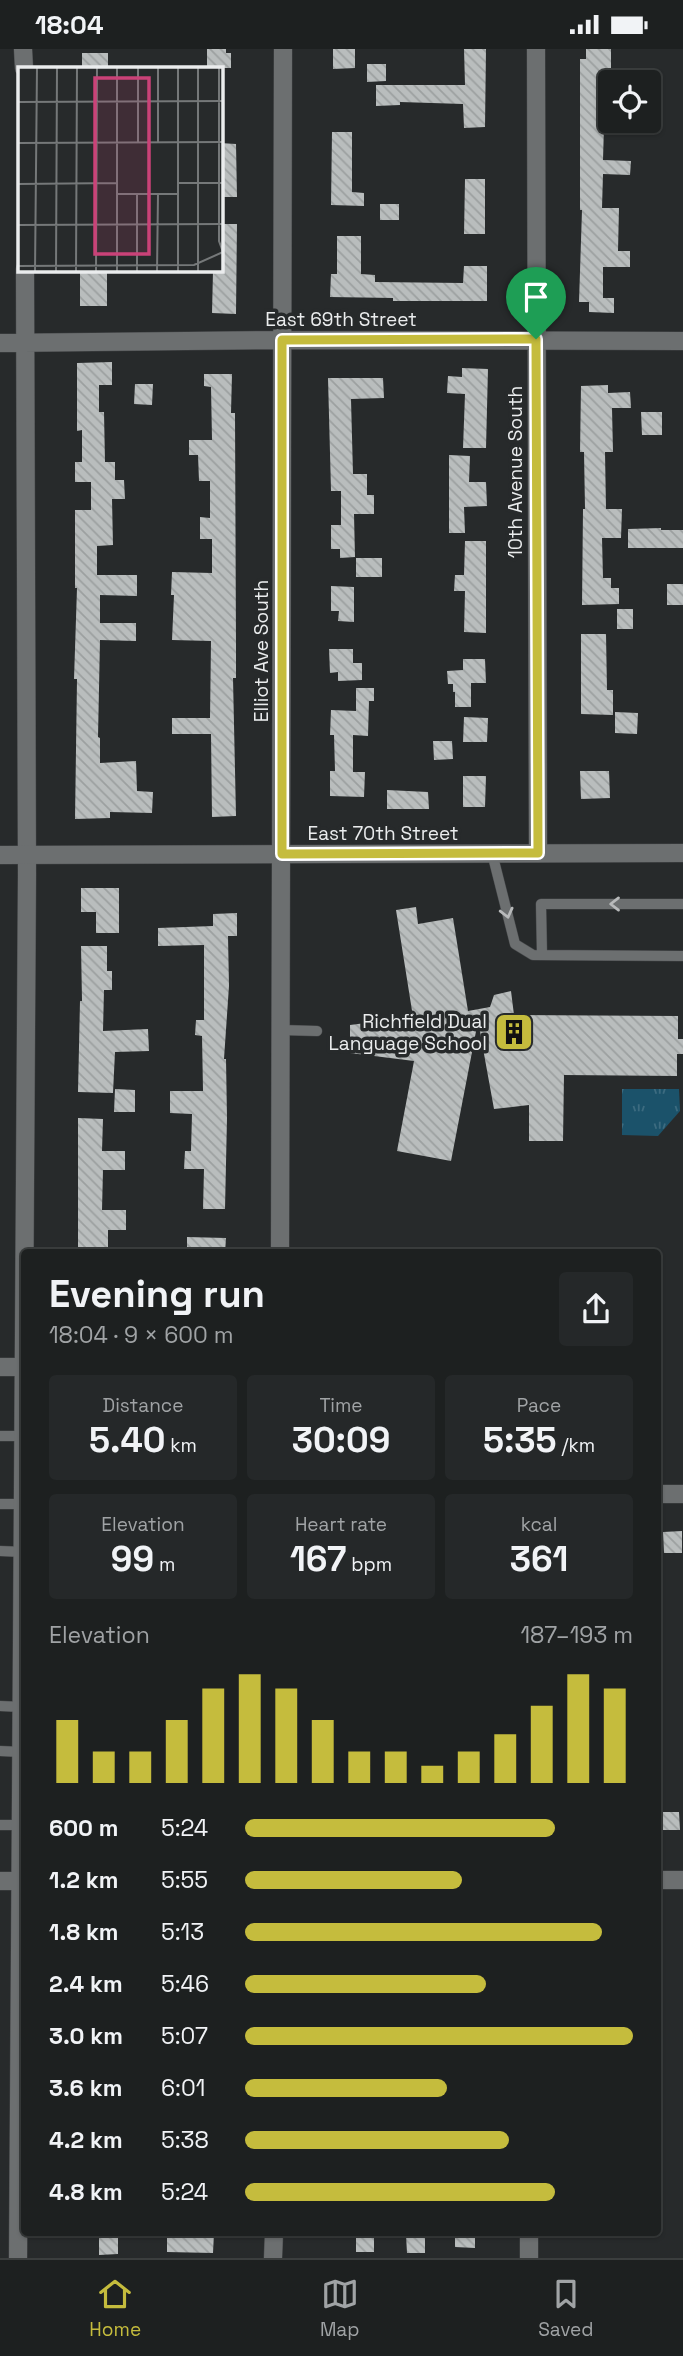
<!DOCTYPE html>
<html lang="en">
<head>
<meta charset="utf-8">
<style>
  :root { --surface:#1d2020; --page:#252829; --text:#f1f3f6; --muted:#a0a3a5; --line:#3b3e3e; --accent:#c5bc3d }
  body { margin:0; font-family:"Space Grotesk",sans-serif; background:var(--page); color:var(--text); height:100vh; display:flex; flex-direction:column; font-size:26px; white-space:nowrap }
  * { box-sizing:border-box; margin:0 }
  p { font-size:23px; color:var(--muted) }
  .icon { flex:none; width:38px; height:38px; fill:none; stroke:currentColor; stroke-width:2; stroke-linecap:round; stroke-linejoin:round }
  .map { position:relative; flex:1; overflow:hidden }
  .drawer { position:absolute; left:21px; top:1200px; width:640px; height:987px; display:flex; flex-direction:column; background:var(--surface); border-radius:7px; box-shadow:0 2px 5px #0004,0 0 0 2px var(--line) }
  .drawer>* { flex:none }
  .tools { position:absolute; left:598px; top:21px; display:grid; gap:14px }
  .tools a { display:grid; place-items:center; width:63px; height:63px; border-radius:7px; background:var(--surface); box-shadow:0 2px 5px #0004,0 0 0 2px var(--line); font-size:35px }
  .pin { position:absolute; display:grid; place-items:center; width:60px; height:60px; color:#fff; margin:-72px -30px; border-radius:50% 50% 50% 0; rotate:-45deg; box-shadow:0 0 7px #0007 }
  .pin .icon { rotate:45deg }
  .round { display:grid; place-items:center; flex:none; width:74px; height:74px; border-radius:7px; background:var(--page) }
  .headline { display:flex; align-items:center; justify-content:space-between; height:119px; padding:0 28px }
  h1 { font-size:38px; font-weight:700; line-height:52px }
  .metrics { display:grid; grid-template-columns:repeat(3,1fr); gap:10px; height:119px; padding:7px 28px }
  .metrics div { display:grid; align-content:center; border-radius:7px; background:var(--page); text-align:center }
  .metrics b { font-size:35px; font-weight:700 }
  .metrics small { font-size:19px; font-weight:400 }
  .metrics p { font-size:19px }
  .chart { height:196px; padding:14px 28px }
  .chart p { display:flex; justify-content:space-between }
  .chart svg { width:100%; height:126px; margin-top:7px; stroke:var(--accent); stroke-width:6 }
  ul { padding:0 28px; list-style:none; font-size:23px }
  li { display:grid; grid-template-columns:112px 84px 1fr; align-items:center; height:52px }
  li i { height:18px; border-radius:9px; background:var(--accent) }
  .status { display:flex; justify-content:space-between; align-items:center; height:49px; padding:0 35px; background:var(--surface); direction:ltr }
  .status svg { height:19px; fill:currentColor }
  .menu { display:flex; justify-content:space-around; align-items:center; height:98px; border-top:2px solid var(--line); background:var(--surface); font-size:19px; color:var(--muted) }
  .menu a { display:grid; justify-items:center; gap:4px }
  .menu .on { color:var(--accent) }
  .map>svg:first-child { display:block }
  .park { fill:url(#park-tufts) }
  .building { fill:url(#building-back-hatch) }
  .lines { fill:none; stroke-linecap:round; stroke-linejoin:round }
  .service-casing { stroke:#444648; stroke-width:11 }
  .minor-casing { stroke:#444648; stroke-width:19 }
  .tertiary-casing { stroke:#444648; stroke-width:19 }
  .service { stroke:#6c6f70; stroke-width:10 }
  .minor { stroke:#6c6f70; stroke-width:18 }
  .tertiary { stroke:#6c6f70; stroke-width:18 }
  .oneway { stroke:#b8babb }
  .route-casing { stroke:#fff; stroke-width:14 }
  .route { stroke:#c5bc3d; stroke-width:9 }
  .labels { text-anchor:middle; stroke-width:7; stroke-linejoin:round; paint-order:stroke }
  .street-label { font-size:19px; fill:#eaeced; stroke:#272a2b }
  .poi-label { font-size:19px; fill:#eaeced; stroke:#272a2b; text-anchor:end }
  .inset-road { fill:none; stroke:#757879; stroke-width:2 }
  .view { fill:#ca4278; fill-opacity:0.15; stroke:#ca4278; stroke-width:3.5 }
  .inset-edge { fill:none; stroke:#eaeced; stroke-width:3.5 }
</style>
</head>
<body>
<div class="status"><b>18:04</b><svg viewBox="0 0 49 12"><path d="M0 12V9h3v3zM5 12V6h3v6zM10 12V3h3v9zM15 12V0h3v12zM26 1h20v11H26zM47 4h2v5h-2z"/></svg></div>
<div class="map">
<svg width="683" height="2209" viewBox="0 0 683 2209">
  <defs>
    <pattern id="park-tufts" width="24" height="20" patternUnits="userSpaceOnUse" patternTransform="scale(1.75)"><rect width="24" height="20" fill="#1b526a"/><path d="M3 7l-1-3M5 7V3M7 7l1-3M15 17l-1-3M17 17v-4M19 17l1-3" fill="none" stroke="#3c6b80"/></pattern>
    <pattern id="building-back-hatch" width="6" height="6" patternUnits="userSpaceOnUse" patternTransform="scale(1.75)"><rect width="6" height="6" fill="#b9bdbd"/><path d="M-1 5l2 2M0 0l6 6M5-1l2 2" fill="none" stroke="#9ca0a0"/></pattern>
  </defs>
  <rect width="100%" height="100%" fill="#272a2b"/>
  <path class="park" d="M622,1040h57l1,22 -22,25 -36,-1z"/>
  <path class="building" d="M207,0h19v4h5v15h-24z
    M333,0h22v19l-22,1z
    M464,0h22l-1,78 -21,1 -1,-24 -63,-2v3l-24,1v-21h89z
    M586,0h25v77h-7l-1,34 28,1 -1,14 -27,-1 -1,34h17l-1,43h12v16h-27v31h11v15l-25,-1v-10h-10l3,-92h-2v-151h6z
    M82,4h26v15h-26z
    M367,15h19v17l-19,1z
    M332,83h20v60l12,1v13l-33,-1z
    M220,94l16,1 1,53h-17z
    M465,130h20v55h-21z
    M380,155h19v16h-19z
    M220,175h17l-1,90 -24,-1 1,-42h7z
    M337,187h24v38l14,1v7l88,1 1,-17h23v35h-94v-3l-63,-1 1,-23h6z
    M80,223h27v34h-27z
    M112,313v23h-13v27h5l1,50h10v18h9l1,19h-13l1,46 -16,1v29h40v21l-37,-1v28h36v18l-36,-1 -2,97 2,1v25l36,-2 1,30 16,1 -1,21 -42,-1v6l-35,1 2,-140h-3l3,-91h-2v-78h16v-28h-16v-20h7v-32l-5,1v-68z
    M462,319l26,1 -2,79h-23l2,-54 -18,-1 1,-17 14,1z
    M204,325h28l-1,39h4l1,231v34h-3l3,138 -24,1 -1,-83h-39v-16h38l1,-77 -39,-1 2,-45h-3l1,-23 40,1v-34h-12v-22l10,1v-37h-11l-1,-26h-9v-15h23l-1,-53 -7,-1z
    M328,329h55l1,20 -33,1 2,75h14v21h7v19h-20l1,43 -15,1v-9h-9v-24h10v-34h-10z
    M135,335h18l-1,21 -18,-1z
    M608,336v8l22,-1 1,16h-19l1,44h-8l1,57h16l-1,29h-19l1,40h8v10h8v16l-37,1 1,-96h2l-1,-57h-4l1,-66z
    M641,363h21v23h-20z
    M449,406l21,1 -1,26h17l1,24 -23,1 1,26h-16z
    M661,479v2h22v18h-55v-19z
    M465,492h21v92l-22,-1 1,-41h-11l1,-16h9z
    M356,509h26v19h-26z
    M667,535h16v21h-16z
    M331,537l23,1v35l-16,-1 1,-10h-8z
    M617,560h16v20h-16z
    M581,585h25l1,56h6v25l-32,-1z
    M329,600h24v14h9v17l-24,1v-9l-8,1z
    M463,610h22l1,24h-15v24h-16v-15h-2v-8h-5l-1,-13 16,-1z
    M356,639h18v13h-5l-1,35 -15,-1v37h12l-1,25 -34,-1v-25h5l-1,-36h-4l1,-25 25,1z
    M615,663l23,1 -1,21 -22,-1z
    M464,668l24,1 -1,24h-24z
    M433,692h19l1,18 -19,1z
    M580,722h29l1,27 -29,1z
    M463,727h23l-1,31h-22z
    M387,741l41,2 1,17h-42z
    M81,839h38v45h-23v-21h-15z
    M416,858l2,17 35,-6 15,93 22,-4 4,-12 17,-4 3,24 164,1v23h5v15h-6v22l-113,-1 -1,66h-34v-36l-35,4 -16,-88 -27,140 -54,-10 17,-90 -64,-8v-28l63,-8 -17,-107z
    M237,864v23h-9l1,50 -5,73h2l1,59 -2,91h-22l1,-40h-20l1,-18h6l1,-37 -22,-1v-22h33l-1,-55 -7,-1 1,-15h8v-75l-46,1v-18l55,-2v-12z
    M81,897h26v25h5v19h-8l-1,41 45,-2 1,22 -34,1 -2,41 -35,-1 2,-91h2z
    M115,1040l20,1v22h-21z
    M78,1069l25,1 -1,32h23v19h-22l-1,40h24v20h-18v23h-30z
    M187,1188l39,1 -1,15h-38z
    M682,1482v22h-18l-1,-21z
    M659,1763h20l1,18h-20z
    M195,2184h19l-1,20 -46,-1v-15h28z
    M455,2184h20v15l-20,-1z
    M425,2185v19h-18l-1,-18z
    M99,2188h19v17l-19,1z
    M356,2189h18v14h-18z"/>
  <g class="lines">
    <g class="service-casing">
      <path id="service" d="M492,804l23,91 18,11 150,1
        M542,906l-1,-51h142
        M281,981l36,1
        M0,1387h24
        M0,1455h24
        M0,1502l24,1
        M0,1657l22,1
        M0,1702l22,1
        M0,1776h21"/>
    </g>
    <g class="minor-casing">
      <path id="minor" d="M23,0l1,19
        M536,0l2,804
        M0,294l282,-3 401,1
        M280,1204l3,-1204
        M0,1318h24
        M658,1445h25
        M658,1831h25
        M0,1832h24
        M18,2209l9,-1384 -2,-605
        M273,2209l1,-25
        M529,2209v-25"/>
    </g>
    <g class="tertiary-casing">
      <path id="tertiary" d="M0,806l683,-2"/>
    </g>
    <use href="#service" class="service"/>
    <use href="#minor" class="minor"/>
    <use href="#tertiary" class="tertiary"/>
  </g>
  <defs><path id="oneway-chevron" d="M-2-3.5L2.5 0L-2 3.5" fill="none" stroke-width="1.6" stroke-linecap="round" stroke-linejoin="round" transform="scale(1.75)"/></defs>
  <g class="oneway">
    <use href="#oneway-chevron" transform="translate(615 855) rotate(180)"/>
    <use href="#oneway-chevron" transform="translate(507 864) rotate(76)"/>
  </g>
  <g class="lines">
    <g class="route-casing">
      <path id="route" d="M536,290l2,514 -256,1v-514z"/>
    </g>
    <use href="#route" class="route"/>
  </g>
  <defs>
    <g id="building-square" transform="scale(2.0125)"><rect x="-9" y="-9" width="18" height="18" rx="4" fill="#c5bc3d" stroke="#272a2b"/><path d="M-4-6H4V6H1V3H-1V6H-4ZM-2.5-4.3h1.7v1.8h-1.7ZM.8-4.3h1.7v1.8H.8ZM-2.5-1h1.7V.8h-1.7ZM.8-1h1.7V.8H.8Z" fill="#111"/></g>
  </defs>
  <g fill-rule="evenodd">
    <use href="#building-square" x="514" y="983"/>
  </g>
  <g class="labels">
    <g class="street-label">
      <text x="341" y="277">East 69th Street</text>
      <text transform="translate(515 423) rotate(-90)" y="7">10th Avenue South</text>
      <text transform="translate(261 602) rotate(-90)" y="7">Elliot Ave South</text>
      <text x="383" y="791">East 70th Street</text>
    </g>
    <g class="poi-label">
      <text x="487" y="979">Richfield Dual<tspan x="487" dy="22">Language School</tspan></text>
    </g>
  </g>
  <g transform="translate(18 18)">
    <rect width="205" height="205" fill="#272a2b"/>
    <path class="inset-road" d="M120,0v75M140,0v75M180,0v205M201,0v174l4,11M0,35l205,-1M0,76l205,-1M160,116h45M0,117l99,-1M99,127h61M0,158l205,-1M0,199l176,-1 29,-13M17,205l2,-205M38,205l1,-205M58,205l1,-205M78,205l1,-205M99,205v-205M119,205v-78M139,205l1,-78M160,205v-205"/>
    <path class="view" d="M77,11h54v176h-54z"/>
    <rect width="205" height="205" class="inset-edge"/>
  </g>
</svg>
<div class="tools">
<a><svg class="icon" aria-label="locate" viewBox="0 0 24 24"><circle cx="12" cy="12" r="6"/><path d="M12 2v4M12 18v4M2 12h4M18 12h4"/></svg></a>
</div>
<div class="pin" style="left:536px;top:290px;background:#1e9e55"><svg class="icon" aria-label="arrive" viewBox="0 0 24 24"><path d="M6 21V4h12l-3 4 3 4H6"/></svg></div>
<section class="drawer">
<div class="headline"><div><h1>Evening run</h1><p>18:04 · 9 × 600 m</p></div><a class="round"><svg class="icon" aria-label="share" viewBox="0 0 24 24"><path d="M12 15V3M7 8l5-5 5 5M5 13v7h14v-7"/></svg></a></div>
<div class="metrics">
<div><p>Distance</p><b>5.40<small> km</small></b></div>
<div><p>Time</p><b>30:09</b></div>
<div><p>Pace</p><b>5:35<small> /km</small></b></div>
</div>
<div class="metrics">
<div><p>Elevation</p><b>99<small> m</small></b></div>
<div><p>Heart rate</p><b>167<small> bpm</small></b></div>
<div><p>kcal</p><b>361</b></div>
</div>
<div class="chart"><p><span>Elevation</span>187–193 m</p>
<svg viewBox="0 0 160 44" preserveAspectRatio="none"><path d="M5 44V22M15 44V33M25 44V33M35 44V22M45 44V11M55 44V6M65 44V11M75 44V22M85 44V33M95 44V33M105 44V38M115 44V33M125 44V27M135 44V17M145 44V6M155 44V11"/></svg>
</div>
<ul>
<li><b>600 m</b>5:24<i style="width:80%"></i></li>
<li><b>1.2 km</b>5:55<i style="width:56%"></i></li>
<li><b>1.8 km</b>5:13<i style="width:92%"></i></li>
<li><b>2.4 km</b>5:46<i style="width:62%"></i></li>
<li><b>3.0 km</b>5:07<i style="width:100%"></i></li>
<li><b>3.6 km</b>6:01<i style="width:52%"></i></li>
<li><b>4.2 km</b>5:38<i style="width:68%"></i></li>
<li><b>4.8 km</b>5:24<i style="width:80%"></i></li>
</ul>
</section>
</div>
<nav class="menu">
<a class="on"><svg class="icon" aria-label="home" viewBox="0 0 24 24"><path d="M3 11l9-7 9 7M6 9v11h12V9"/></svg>Home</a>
<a><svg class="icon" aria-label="map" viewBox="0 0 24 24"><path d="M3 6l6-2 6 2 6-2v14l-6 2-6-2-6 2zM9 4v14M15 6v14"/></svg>Map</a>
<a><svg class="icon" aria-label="saved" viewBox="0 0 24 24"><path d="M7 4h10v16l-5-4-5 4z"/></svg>Saved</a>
</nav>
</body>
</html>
